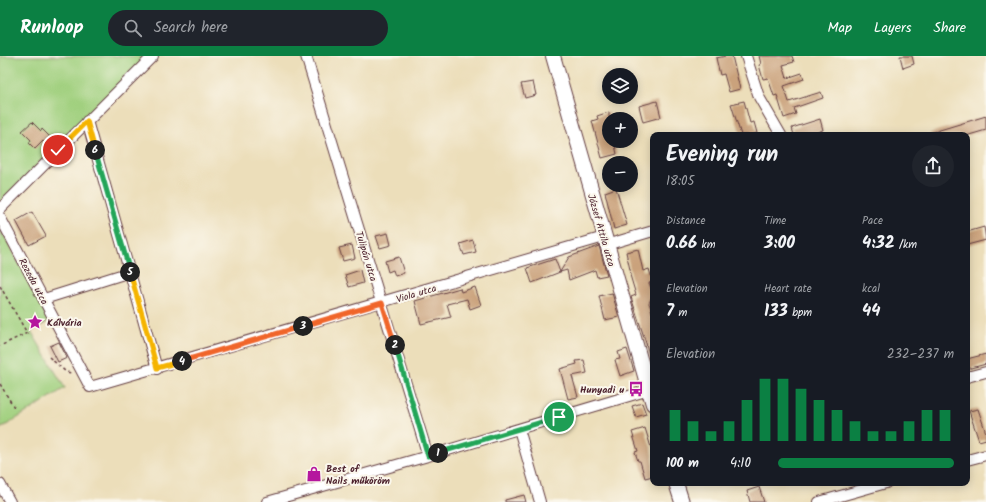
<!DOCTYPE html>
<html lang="en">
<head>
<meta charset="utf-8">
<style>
  :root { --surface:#171b24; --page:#20242c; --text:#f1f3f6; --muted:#9ea1a6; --accent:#0b8043 }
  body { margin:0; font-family:Kalam,sans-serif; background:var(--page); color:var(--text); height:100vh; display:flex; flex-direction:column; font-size:15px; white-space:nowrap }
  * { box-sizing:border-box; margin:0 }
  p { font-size:13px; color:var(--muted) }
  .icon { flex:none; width:22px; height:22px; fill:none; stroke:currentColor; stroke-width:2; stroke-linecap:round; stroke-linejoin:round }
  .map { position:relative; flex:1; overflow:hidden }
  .details { position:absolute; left:650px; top:76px; width:320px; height:354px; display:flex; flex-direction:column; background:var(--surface); border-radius:8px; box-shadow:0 2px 10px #0003 }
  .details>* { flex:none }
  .controls { position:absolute; left:602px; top:12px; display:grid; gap:8px }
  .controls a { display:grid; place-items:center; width:36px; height:36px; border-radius:50%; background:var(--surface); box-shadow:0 2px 10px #0003; font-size:20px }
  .pin { position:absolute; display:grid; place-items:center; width:34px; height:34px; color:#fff; margin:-17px; border:2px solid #fff; border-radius:50%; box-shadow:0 1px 4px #0007 }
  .km { position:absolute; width:20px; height:20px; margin:-10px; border-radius:50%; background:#222; color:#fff; font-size:11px; line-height:20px; text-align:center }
  .round { display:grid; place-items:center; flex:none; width:42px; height:42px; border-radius:21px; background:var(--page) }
  .head { display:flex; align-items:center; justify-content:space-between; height:68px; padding:0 16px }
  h1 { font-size:22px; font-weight:600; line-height:30px }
  .figures { display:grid; grid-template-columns:repeat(3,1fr); gap:6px; height:68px; padding:4px 16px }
  .figures div { display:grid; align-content:center }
  .figures b { font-size:17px; font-weight:600 }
  .figures small { font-size:11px; font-weight:400 }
  .figures p { font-size:11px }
  .chart { height:112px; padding:8px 16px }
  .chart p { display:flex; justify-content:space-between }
  .chart svg { width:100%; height:72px; margin-top:4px; stroke:var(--accent); stroke-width:6 }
  ul { padding:0 16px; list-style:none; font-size:13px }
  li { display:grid; grid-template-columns:64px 48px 1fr; align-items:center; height:30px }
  li i { height:10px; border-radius:5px; background:var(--accent) }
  header { display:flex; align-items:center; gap:24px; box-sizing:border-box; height:56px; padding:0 20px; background:var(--accent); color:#fff }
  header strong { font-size:19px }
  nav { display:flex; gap:22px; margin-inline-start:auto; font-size:14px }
  .search { width:280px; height:36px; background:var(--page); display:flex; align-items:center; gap:10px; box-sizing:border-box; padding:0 14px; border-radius:22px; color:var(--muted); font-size:15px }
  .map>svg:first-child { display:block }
  .green { fill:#a1d07f; stroke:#767855 }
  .building { fill:#caa27c }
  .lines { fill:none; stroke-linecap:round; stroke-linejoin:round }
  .street-casing { stroke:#623c40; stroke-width:12 }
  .secondary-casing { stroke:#623c40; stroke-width:16 }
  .path { stroke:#623c40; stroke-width:1.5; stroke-dasharray:3 3; stroke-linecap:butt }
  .street { stroke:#fff; stroke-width:10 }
  .secondary { stroke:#fff; stroke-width:14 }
  .split-1-casing { stroke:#fff; stroke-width:8 }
  .split-2-casing { stroke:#fff; stroke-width:8 }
  .split-3-casing { stroke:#fff; stroke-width:8 }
  .split-4-casing { stroke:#fff; stroke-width:8 }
  .split-5-casing { stroke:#fff; stroke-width:8 }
  .split-6-casing { stroke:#fff; stroke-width:8 }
  .split-7-casing { stroke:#fff; stroke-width:8 }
  .split-1 { stroke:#22a559; stroke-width:5 }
  .split-2 { stroke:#22a559; stroke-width:5 }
  .split-3 { stroke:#f0652b; stroke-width:5 }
  .split-4 { stroke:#f0652b; stroke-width:5 }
  .split-5 { stroke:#f5b400; stroke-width:5 }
  .split-6 { stroke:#22a559; stroke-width:5 }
  .split-7 { stroke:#f5b400; stroke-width:5 }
  .labels { text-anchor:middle; stroke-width:4; stroke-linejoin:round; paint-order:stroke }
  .street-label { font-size:10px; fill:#4a1f2b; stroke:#fbf7ec }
  .poi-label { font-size:10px; font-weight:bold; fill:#4a1f2b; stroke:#fbf7ec; text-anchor:start }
</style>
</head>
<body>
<header>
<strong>Runloop</strong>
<div class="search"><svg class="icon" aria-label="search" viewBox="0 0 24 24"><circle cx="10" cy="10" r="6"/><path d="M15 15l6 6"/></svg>Search here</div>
<nav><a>Map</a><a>Layers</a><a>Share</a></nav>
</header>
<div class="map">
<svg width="986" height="446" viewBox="0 0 986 446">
  <rect width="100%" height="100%" fill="#fbf7ec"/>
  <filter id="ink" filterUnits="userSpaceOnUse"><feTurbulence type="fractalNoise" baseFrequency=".025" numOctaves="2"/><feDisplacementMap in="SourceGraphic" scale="8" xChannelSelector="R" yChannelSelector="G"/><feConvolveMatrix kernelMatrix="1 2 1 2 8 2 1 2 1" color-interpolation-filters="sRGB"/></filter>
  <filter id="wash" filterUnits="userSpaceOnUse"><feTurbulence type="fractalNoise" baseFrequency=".012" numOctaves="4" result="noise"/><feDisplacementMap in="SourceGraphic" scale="16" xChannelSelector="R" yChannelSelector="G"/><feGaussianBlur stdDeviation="0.9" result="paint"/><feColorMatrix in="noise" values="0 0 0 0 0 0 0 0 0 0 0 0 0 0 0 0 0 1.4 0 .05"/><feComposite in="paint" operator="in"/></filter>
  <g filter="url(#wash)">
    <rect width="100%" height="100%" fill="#ecdeba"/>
    <path class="green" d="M0,0h148l-148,146z
      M0,171l49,94 -18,10 34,57 -65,41z"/>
    <g id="blocks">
      <path class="building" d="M726,0h6l8,33 -11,3 -5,-18 -4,1 -4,-17z
        M759,0h33l2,6 -11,3 4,13 15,-5 2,6 -20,7 5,16 32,-10 2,6 -29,10 2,6 -12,4 -7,-23 -3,1 -6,-18 -5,1 -4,-14 2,-1z
        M900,0h12l2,8 -11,4z
        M533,26l3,13 -11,3 -4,-14z
        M657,45l4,16 -18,5 -4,-16z
        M744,45l6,22 4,-1 3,11 -5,2h-11l-10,-31z
        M609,56v9l-3,1 3,9v10h5l3,13 -15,4 -10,-37 6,-2 -1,-3z
        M986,60v14l-17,5h-39v-2z
        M820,63l3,11 -14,5h-15l-2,-7z
        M32,66l9,9 1,-2 9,9 -6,5 -2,-2 -8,8 -6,-6 2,-3 -9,-9z
        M616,132l11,37 -13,4 -9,-37z
        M32,156l14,24 -17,9 -13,-24z
        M984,171l2,13 -19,5v-13z
        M388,177l3,12 -11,3 -4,-12z
        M473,184l3,12 -12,3 -4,-11z
        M352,189l3,13 -12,3 -4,-13z
        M599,190l8,29 -10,2 -2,-7 -26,10 -2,-10 -7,2 9,-15z
        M638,193l5,22 6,-2 4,13 -4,1 4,11 -4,9 4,12v44h-3l-4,-16 -15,-46 5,-2 -6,-20 1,-1 -5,-22z
        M399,201l5,16 -9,3 -2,-6 -5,2 -3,-11z
        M555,203l5,13 -28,11 -5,-15z
        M360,214l3,13 -14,4 -4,-12z
        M475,231l6,18 -11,4 -3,-10 -20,5 4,13 -30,7 -6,-23 45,-13 1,4z
        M612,237l7,24 -14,3 -6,-24z
        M59,286l8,16 -9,4 -8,-16z
        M627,293l7,22 -14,5 -5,-16 5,-1 -2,-7z
        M986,298v10l-19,5v-10z
        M584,304l3,13 -15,3 6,21 -10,2 -8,-30 17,-5 -1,-3z
        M642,347l4,11 -10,3 -4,-11z
        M978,353l8,24v6l-7,2 -10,-30z
        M645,372l8,26v22l-8,2 -5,-17h-2l-3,-9 3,-1 -6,-19z
        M759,431l5,15h-14l-3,-11z
        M524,439l2,7h-21v-2z"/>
    </g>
  </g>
  <g filter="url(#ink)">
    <use href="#blocks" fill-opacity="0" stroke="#623c40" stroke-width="1"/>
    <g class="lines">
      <g class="street-casing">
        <path id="street" d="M306,0l122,400
          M746,0l13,41 22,38
          M87,65l70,248
          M0,153l153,-153
          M0,161l90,170 514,-150
          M606,189l47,-14
          M44,243l86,-27
          M967,321l19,-5
          M519,373l21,73
          M967,404l19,-5
          M0,428l10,18
          M267,446l161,-46 221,-66
          M819,446l67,-19"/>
      </g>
      <g class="secondary-casing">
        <path id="secondary" d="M553,0l100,348
          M676,427l6,19"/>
      </g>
      <path class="path" d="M0,230l27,47 -27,13
        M49,301l17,15 6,1
        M0,328l15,25"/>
      <use href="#street" class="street"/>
      <use href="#secondary" class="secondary"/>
    </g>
  </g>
  <g class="lines" filter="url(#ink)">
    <g class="split-1-casing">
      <path id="split-1" d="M438,397l121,-36"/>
    </g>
    <g class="split-2-casing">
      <path id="split-2" d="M395,289l33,111 10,-3"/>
    </g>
    <g class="split-3-casing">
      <path id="split-3" d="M303,270l79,-23 13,42"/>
    </g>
    <g class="split-4-casing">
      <path id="split-4" d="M182,305l121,-35"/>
    </g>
    <g class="split-5-casing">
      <path id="split-5" d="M130,216l27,96 25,-7"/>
    </g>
    <g class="split-6-casing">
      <path id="split-6" d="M95,94l35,122"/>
    </g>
    <g class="split-7-casing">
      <path id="split-7" d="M58,94l29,-29 8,29"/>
    </g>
    <use href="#split-1" class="split-1"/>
    <use href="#split-2" class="split-2"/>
    <use href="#split-3" class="split-3"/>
    <use href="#split-4" class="split-4"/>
    <use href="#split-5" class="split-5"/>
    <use href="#split-6" class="split-6"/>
    <use href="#split-7" class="split-7"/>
  </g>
  <defs>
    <g id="sight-bare" transform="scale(1.2)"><path d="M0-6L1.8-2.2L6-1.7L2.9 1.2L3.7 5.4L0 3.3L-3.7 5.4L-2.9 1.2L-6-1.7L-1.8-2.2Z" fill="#b5179e" stroke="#fbf7ec" stroke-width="2.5" paint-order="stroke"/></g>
    <g id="bus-bare" transform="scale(1.2)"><path d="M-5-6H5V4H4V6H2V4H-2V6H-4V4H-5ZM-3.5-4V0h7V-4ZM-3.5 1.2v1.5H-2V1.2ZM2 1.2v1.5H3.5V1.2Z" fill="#b5179e" stroke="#fbf7ec" stroke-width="2.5" paint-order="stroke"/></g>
    <g id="shop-bare" transform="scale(1.2)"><path d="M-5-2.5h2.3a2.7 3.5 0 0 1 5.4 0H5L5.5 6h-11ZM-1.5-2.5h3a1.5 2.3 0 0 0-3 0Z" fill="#b5179e" stroke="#fbf7ec" stroke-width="2.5" paint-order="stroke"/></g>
  </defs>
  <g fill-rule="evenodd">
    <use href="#sight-bare" x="35" y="266"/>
    <use href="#bus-bare" x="636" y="333"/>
    <use href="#shop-bare" x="314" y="418"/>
  </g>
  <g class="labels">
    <g class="street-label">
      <text transform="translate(602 174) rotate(74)" y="4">József Attila utca</text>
      <text transform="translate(367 200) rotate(73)" y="4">Tulipán utca</text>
      <text transform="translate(34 225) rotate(62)" y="4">Rezeda utca</text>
      <text transform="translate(416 237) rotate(-17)" y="4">Viola utca</text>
    </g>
    <g class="poi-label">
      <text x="47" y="270">Kálvária</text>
      <text x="624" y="337" text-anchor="end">Hunyadi u</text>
      <text x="326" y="416">Best of<tspan x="326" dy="12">Nails műköröm</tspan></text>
    </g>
  </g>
</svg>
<div class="controls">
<a><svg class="icon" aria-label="layers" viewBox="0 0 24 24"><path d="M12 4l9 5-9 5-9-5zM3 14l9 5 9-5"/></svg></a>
<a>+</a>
<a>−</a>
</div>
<div class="pin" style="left:559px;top:361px;background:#1e9e55"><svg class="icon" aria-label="arrive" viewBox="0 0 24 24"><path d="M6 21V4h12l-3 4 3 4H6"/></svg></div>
<div class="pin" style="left:58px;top:94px;background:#d93025"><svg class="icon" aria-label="check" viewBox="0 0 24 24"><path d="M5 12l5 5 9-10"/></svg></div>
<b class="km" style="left:438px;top:397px">1</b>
<b class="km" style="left:395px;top:289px">2</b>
<b class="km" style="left:303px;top:270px">3</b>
<b class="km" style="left:182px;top:305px">4</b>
<b class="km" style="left:130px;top:216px">5</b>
<b class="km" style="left:95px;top:94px">6</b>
<section class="details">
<div class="head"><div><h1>Evening run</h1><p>18:05</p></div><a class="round"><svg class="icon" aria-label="share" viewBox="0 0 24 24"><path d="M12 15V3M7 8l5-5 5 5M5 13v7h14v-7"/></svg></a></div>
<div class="figures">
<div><p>Distance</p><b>0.66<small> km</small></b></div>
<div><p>Time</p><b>3:00</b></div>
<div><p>Pace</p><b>4:32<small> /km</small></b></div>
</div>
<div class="figures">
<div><p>Elevation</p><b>7<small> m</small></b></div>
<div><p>Heart rate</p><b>133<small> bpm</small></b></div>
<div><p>kcal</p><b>44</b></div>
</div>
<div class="chart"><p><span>Elevation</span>232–237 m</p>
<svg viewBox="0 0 160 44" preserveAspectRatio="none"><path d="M5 44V25M15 44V32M25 44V38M35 44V32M45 44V19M55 44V6M65 44V6M75 44V12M85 44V19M95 44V25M105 44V32M115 44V38M125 44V38M135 44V32M145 44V25M155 44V25"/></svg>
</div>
<ul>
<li><b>100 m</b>4:10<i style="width:100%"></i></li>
</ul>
</section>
</div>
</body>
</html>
